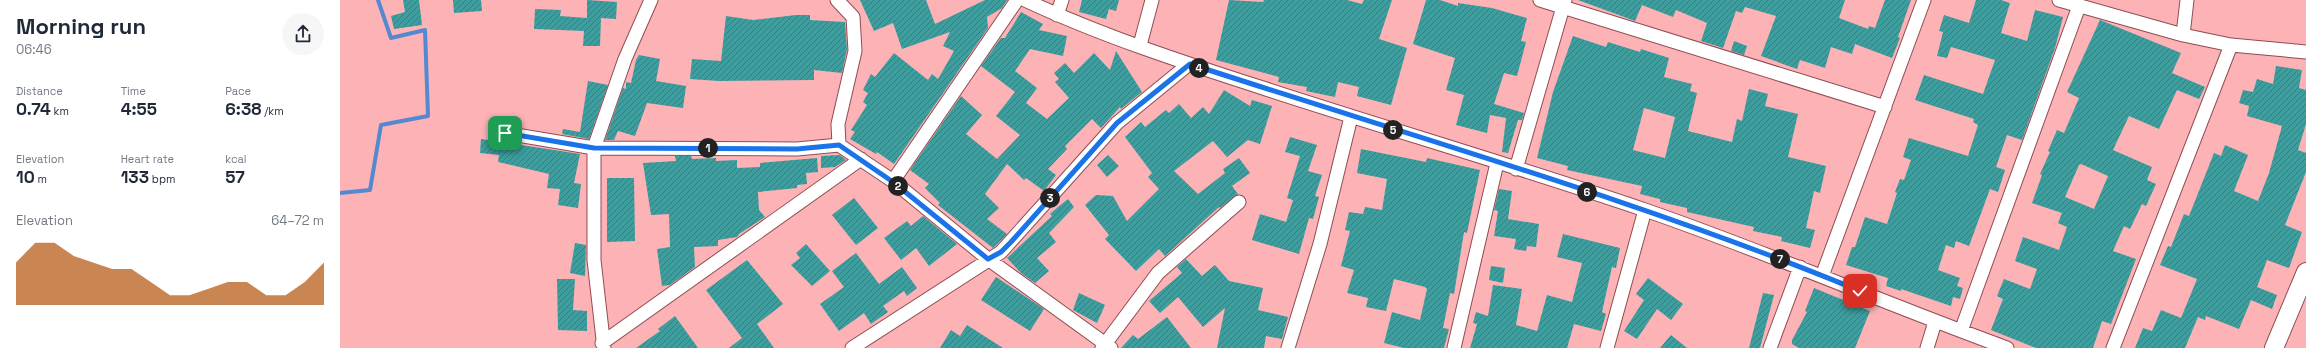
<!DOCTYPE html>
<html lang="en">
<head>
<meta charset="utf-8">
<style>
  :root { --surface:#fff; --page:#f6f6f7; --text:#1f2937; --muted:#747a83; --accent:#b45309 }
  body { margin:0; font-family:"Space Grotesk",sans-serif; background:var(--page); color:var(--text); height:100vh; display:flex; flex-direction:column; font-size:15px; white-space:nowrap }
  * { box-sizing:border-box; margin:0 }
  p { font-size:13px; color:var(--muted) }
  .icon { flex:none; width:22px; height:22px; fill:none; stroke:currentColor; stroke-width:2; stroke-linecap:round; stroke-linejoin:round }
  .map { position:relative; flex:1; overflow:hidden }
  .drawer { display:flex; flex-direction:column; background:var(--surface); width:340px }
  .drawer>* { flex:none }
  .pin { position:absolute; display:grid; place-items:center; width:34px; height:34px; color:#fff; margin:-17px; border-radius:8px; box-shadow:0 2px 6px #0006 }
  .km { position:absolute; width:20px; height:20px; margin:-10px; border-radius:50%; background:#222; color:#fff; font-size:11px; line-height:20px; text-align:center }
  .round { display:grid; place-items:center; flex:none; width:42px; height:42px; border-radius:21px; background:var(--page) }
  .headline { display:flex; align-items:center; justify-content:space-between; height:68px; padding:0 16px }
  h1 { font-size:22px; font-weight:700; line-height:30px }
  .metrics { display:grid; grid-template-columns:repeat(3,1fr); gap:6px; height:68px; padding:4px 16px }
  .metrics div { display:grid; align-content:center }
  .metrics b { font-size:17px; font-weight:700 }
  .metrics small { font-size:11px; font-weight:400 }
  .metrics p { font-size:11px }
  .chart { height:112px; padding:8px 16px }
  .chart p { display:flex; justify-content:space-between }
  .chart svg { width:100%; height:72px; margin-top:4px; fill:var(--accent); opacity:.7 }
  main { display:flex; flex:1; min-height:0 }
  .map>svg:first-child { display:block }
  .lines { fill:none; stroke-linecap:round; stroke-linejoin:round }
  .stream { stroke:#5389d1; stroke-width:4 }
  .building { fill:url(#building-hatch); fill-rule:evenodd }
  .street-casing { stroke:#8e4d52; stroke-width:15 }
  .secondary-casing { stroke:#8e4d52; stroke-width:20 }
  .street { stroke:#fff; stroke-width:13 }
  .secondary { stroke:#fff; stroke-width:18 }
  .route-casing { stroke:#fff; stroke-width:8 }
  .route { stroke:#1a73e8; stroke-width:5 }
</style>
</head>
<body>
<main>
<section class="drawer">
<div class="headline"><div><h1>Morning run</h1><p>06:46</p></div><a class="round"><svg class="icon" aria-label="share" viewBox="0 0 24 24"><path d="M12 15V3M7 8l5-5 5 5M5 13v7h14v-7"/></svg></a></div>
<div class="metrics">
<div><p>Distance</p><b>0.74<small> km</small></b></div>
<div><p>Time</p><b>4:55</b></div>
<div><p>Pace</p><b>6:38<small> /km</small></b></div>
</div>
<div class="metrics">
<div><p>Elevation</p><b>10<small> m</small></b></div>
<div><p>Heart rate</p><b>133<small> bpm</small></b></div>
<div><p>kcal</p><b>57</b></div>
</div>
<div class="chart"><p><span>Elevation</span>64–72 m</p>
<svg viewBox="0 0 160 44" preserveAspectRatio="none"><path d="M0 44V18L10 6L20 6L30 14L40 18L50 22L60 22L70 30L80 38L90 38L100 34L110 30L120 30L130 38L140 38L150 30L160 18V44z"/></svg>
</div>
</section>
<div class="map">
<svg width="1966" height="348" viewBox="0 0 1966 348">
  <defs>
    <pattern id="building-hatch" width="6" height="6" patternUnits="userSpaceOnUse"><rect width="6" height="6" fill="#3f9d9e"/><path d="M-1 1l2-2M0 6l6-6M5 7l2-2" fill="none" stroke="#368081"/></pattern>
  </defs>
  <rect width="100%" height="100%" fill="#fdb2b6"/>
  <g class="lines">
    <path class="stream" d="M0,193l30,-3 11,-65 47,-9 -3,-86 -34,8 -13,-38"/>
  </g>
  <path class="building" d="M63,0h16l3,25 -28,4 -3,-13 14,-4z
    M113,0h28l1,11 -28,2z
    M247,0l30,2 -1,17 -15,-1 -1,28h-17l1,-15 -50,-2 1,-20 26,1 -1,6 27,2z
    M520,0h66l9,24 50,-24h22l-5,8 -15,9 1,11 -94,136 -17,-12 -1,2 -26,-15 5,-7 -4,-2 16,-25 -4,-3 5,-9 -5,-3 8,-16 4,3 19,-24 34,27 4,-6 6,5 16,-28 -11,-5 7,-14 -48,17 -9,-26 -19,8z
    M742,0h37l-3,11 -7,-2 -3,10 -27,-7z
    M889,0l34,2 1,-2h83l15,4 2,-4h28l-13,39 28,9 -16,57 -34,-9 2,-9 -21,-5 -3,15 -29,-6 1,-4 -29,-5 1,-5 -63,-17z
    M1086,0h14l18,6v-3l34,5 35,10 -6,23 5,1 -9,34 -13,-3 -10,31 30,9 -2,7h-4l-10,33 -6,-1 4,-34 -16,-3 -3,18 -31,-8 8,-30 -18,-5 9,-32 -42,-14z
    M1238,0h267l-6,18 29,11 1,-3 6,2 10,-28h26l-13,37 2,1 -8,20 -37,-14 -3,10 -21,-7 -6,21 -25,-8 -3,9 -36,-13 15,-40 -31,-9 -3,6 -6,-2 -13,37 -22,-7 6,-18 -31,-13 -3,7 -31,-12 -7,16z
    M1636,0h25l9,3 -9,30 26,8 8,-31 28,7 -8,31 -33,92 -15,-5 -11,32 9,3 -7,22 -8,-3 -21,57 -13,-5 -2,7 -8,-3 -8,25 22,8 -3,8 6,2 -3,11 -7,-2 -2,9 -50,-17v2l-15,-5 2,-8 -42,-13 6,-18h3l10,-30 22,7 10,-31 -2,-1 5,-13 4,1 7,-20 -8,-3 6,-19 59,18 10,-31 -5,-3 1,-3 -59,-19 9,-25 59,19 12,-34 -44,-13 -4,11 -10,-2 6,-24 -4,-1 5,-16 25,8z
    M681,12l22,12 -4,6 28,6 -4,20 -33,-7 -15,22 22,17 -11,15 21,16 22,-21 -14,-16 4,-3 -5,-6 11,-10 9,10 20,-20 16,17 6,-19 26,41 -21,17 -1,-2 -19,21 -9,-9 -27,27 2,3 -19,20 8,6 -12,16 -18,-13 -2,2 -17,-16 -22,30 14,14 -12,11 20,15 -14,14 -55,-43 2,-2 -15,-15 4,-4 -19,-14 51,-74 21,19 -16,19 31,25 23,-24 -24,-19 19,-24 -34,-26 20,-28h4z
    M456,15h14v5l35,2 2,27 -5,24 -28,-3v10l-95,1 -29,-2 2,-20 29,2 5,-45 27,4z
    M1760,20l81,33 -9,20 33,14 -6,12 -22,-9 -18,39 -30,-13 -16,34 39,17 -5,13 9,4 -10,22 -4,-2 -12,25 -6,-3 -11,25 23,8 -25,65 -9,-3 -9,27h-57l-45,-18 12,-31 -6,-3 7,-17 26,10 7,-20 -22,-8 8,-24 36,13 8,-23 -9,-4 4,-10 -30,-10 10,-28 -2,-1 10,-22 -2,-1 9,-21 7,3 15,-35 -12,-6zM1741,164l27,12 -14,33 -29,-12 14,-32z
    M1233,36l33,11 2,-5 32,10 1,-3 28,9 -5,19 28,7 -2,7 7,2 -9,38 44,11 5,-23 5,2 7,-32 19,5 -3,12 33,8 -10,43 38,9 -6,27 -6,-2 -8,37 9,2 -5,18 -29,-7 1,-4 -29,-6 1,-4 -67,-15v-4l-27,-6v-3l-20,-5 2,-8 -75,-16 1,-4 -31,-8 16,-66zM1304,108l31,9 -10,41 -32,-8z
    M1394,41l13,5 -3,9 -13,-4z
    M299,55l21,4 -4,22 30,5 -3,22 -36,-5 -12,33 -17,-5 -4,9h-9l18,-52 3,1v-7l5,1 5,-23z
    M1936,66l26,4 -3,18 7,2v34l-8,26 8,3v19l-21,53 17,7 -13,36 -22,-8 -10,27 20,8 -5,14 -21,-9 -12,29 -33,-13 -1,4 -7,-3 -13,31h-50l8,-20 9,3 9,-21 20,8 16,-39 -37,-14 8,-19 3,1 13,-33 5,2 25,-63 7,3 4,-11 23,10 -14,36 24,10 11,-28 13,-47 -35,-10 2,-10 -10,-3 4,-13 10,2 4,-13 16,5z
    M248,81l20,4 -19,54 -27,-5 1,-5 17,3z
    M884,90l26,16 2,-6 20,6 -12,38 -12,-4 -21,17 -14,-16 -39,30 24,23 27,-21 -2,-4 16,-11 11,15 -18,13 6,8 -18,14 -1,-1 -54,49 -6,-7 -23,22 -31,-32 4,-4 -24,-30 11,-10 17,1 14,25 32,-32 -11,-12 4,-4 -27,-36 16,-15 4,5 21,-17 3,3 10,-9 12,14 12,-11 6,7z
    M950,137l27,8 -9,26 14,4 -7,21 4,1 -6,22 -4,-1 -10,36 -47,-14 8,-26 26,8 7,-22 -6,-2 13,-42 -15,-4z
    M141,139l99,15 -6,29 7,1 -3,24 -20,-3 2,-16 -13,-1 2,-14 -51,-12 1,-7 -19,-2z
    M1021,149l65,13 1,-4 53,12 -13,63 -3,-1 -10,62 -4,-1 -7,35 6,1 -5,19h-40l-20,-5 8,-31 28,8 7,-31 -2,-2 -31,-8 -8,32 -20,-4 2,-9 -21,-5 7,-23 -13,-4 9,-35 -5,-1 4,-18 14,2 2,-7 17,3 5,-31 -30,-6z
    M500,155l6,5 -11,7 -14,1v-12z
    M768,155l11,11 -12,11 -10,-12z
    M335,156h16l1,3 24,-1v3l21,-1v8l23,-1v-4l57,-5 1,14 -12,1 1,11 -10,1v3l-39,4 1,18 6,7 -26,17 -2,3 -19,3v6l-24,1 1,20 -25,18 -8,1 -5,-37 13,-2 -1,-33 -18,1 -8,-52 33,-2z
    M267,178h27l1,63 -28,1z
    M1159,189l13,2 -4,28 31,5 -3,23 -9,-1 -1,5 -12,-2 2,-10 -22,-3 4,-25 -4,-1z
    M514,198l24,30 -22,17 -24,-30z
    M728,199l6,8 -25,26 7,9 -19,16 12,13 -14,12 -14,-10 -14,-15 45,-42 -2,-2 8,-7z
    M583,216l34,28 -28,22 -13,-18 -15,12 -17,-22 23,-17 4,5z
    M1223,234l57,14 -4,20 -4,-1 -10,45 4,2 -5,17 -27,-7 -7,24h-97l7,-24 -4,-1 3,-11 12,4 5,-31 29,4 -6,36 21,6 10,-36 25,7 10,-39 -25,-6z
    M235,243l11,2 -1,31 -15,-3z
    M466,244l24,27 -18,15 -21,-21 9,-7 -4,-5z
    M516,253l23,31 23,-17 15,21 -10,8 -3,-5 -21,15 5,6 -17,12 -7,-11 -25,18 -19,-27 24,-17 -12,-16z
    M846,259l16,17 13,-11 14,16 34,7 -5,22 30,7 -6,22 -16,-3 -2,12h-47l8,-40 -22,19 -25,-30 -18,16 -11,-12 33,-28 -5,-6z
    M407,260l36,44 -26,20 17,24h-45l13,-10 -36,-48z
    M1151,266l14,2 -2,15 -14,-3z
    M656,277l48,32 -14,22 -49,-31z
    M1308,278l35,26 -12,16 -14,-11 -20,30 -13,-8 20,-31 -8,-6z
    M217,279h18l-2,31 14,1v20l-29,-1z
    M1474,288l56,23 -15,37h-56l-7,-4v-4l15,-28 -2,-1z
    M739,293l26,12 -8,18 -24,-13z
    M1423,293l11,2 -14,53h-11z
    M335,316l23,32h-62l24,-17 -2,-2z
    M827,317l24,31h-70l12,-13 5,4z
    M627,325l36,23h-63l11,-18 9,6z
    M1331,335l16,13h-27z"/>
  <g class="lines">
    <g class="street-casing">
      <path id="street" d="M497,0l16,17 2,34 -17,73 1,21 54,36
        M677,0l-124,181 95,78 123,89
        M685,0c77,36 160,63 241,89 126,41 253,78 379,121 122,42 241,94 362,138
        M1200,0l345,107
        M1719,0l124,35 48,10 75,7
        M717,15l5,-15
        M1843,35l4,-35
        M800,45l12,-45
        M165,133l89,15 203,1 42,-4
        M1176,169l49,-169
        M1482,276l102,-276
        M1621,331l118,-325
        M262,343l259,-184
        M264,348l-10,-88v-112l31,-89 26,-59
        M512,348l149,-96 116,-129 72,-59
        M762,348l56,-75 81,-71
        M948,348l32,-104 31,-127
        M1114,348l43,-185
        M1267,348l38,-138
        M1430,348l30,-81
        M1587,348l8,-26
        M1773,348l118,-303"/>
    </g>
    <g class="secondary-casing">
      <path id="secondary" d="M1934,348l32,-76"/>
    </g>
    <use href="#street" class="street"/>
    <use href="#secondary" class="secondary"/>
  </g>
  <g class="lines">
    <g class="route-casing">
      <path id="route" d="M165,133l89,15 203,1 42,-4 54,37 95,77 13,-7 10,-10 106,-119 73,-59c224,73 452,137 670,227"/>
    </g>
    <use href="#route" class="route"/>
  </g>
</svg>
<div class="pin" style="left:165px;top:133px;background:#1e9e55"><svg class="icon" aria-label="arrive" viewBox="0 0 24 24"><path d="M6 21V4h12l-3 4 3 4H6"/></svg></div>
<div class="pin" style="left:1520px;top:291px;background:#d93025"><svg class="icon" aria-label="check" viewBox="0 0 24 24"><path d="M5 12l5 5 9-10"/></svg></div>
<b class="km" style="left:368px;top:148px">1</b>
<b class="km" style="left:558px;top:186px">2</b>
<b class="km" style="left:710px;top:198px">3</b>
<b class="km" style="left:859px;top:68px">4</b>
<b class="km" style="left:1053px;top:130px">5</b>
<b class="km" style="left:1247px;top:192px">6</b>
<b class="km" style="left:1440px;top:259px">7</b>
</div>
</main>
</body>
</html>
